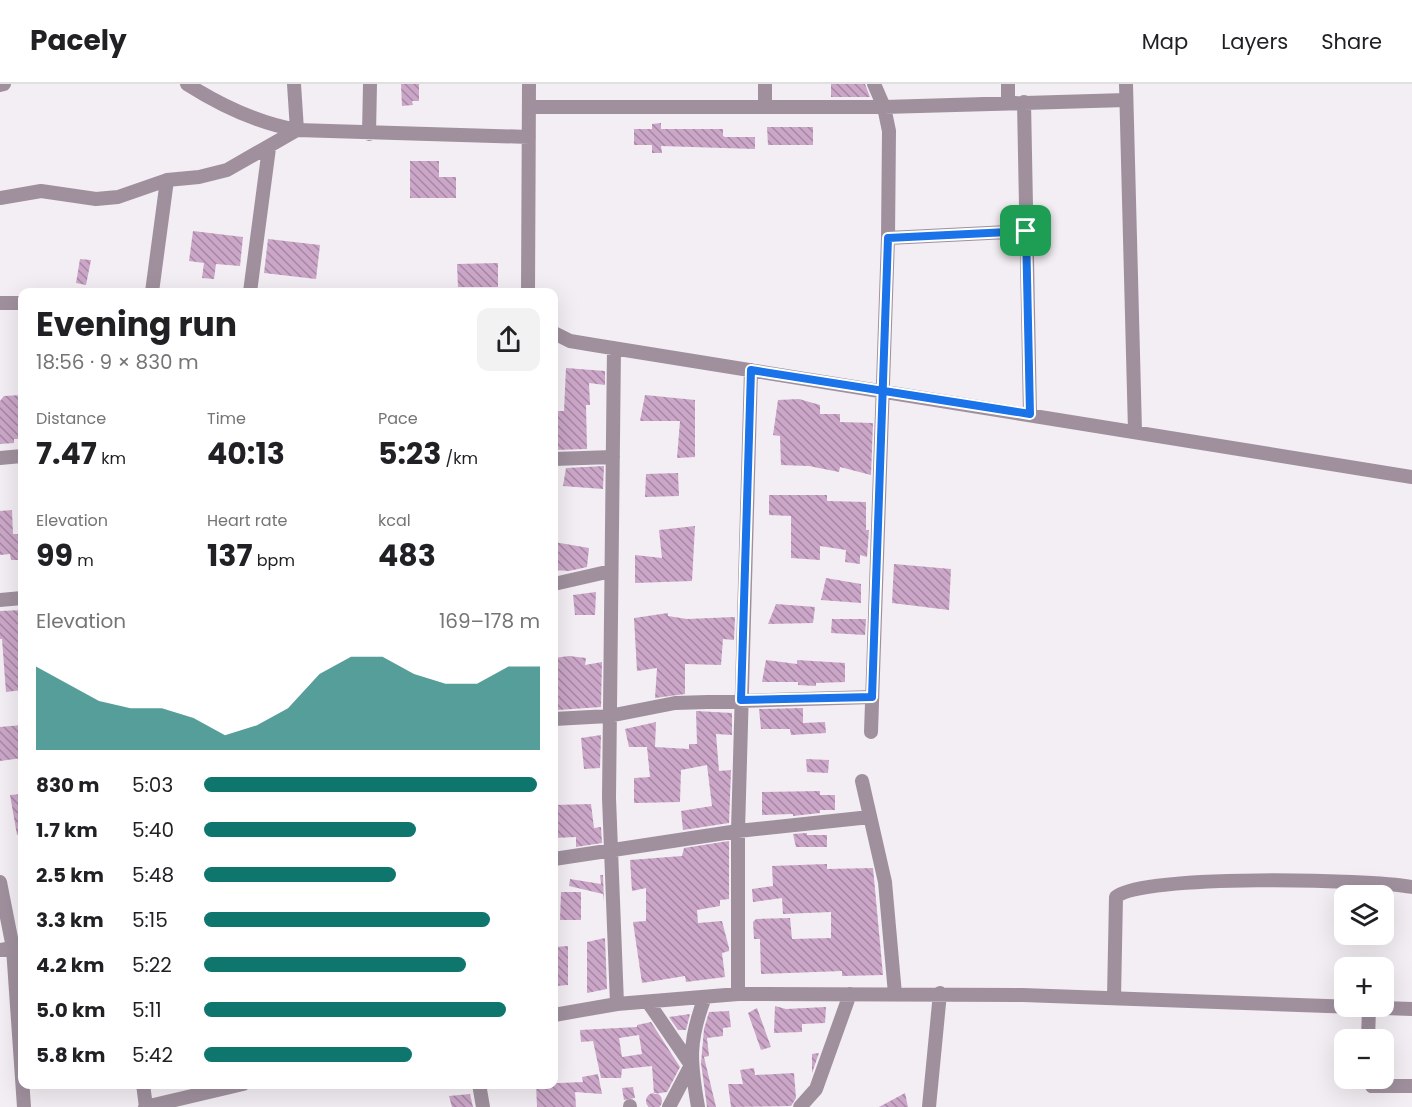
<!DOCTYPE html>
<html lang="en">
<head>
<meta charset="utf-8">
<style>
  :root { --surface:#fff; --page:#f2f2f2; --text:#202124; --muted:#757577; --line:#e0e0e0; --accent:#0f766e }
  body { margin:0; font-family:Poppins,sans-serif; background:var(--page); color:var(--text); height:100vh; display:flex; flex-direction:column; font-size:22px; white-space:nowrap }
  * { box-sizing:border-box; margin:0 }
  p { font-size:20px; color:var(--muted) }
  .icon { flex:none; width:33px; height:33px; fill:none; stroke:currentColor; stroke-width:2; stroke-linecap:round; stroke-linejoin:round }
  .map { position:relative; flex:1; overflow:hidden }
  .drawer { position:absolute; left:18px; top:204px; width:540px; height:801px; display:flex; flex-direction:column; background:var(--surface); border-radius:12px; box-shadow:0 6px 24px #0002 }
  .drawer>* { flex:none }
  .controls { position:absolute; left:1334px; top:801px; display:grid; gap:12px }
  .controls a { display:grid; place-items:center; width:60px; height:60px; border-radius:12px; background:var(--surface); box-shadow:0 6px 24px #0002; font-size:30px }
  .pin { position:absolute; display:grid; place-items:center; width:51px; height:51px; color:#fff; margin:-26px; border-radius:12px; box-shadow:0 3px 9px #0006 }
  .round { display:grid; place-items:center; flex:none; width:63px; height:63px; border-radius:12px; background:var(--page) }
  .summary { display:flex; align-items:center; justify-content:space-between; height:102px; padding:0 18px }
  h1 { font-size:33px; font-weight:700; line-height:45px }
  .stats { display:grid; grid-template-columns:repeat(3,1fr); gap:9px; height:102px; padding:6px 18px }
  .stats div { display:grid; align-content:center }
  .stats b { font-size:30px; font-weight:700 }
  .stats small { font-size:16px; font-weight:400 }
  .stats p { font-size:16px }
  .chart { height:168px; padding:12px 18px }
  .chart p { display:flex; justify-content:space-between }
  .chart svg { width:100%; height:108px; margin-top:6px; fill:var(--accent); opacity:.7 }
  ul { padding:0 18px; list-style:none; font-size:20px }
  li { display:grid; grid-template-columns:96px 72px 1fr; align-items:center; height:45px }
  li i { height:15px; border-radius:8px; background:var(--accent) }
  header { display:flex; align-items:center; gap:36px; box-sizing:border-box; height:84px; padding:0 30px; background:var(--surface); border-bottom:2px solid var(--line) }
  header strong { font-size:28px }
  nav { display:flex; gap:33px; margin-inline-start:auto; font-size:21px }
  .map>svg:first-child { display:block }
  .building { fill:url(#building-back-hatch); fill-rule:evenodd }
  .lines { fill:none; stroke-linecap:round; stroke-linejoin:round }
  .street { stroke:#a0909e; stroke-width:14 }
  .route-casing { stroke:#fff; stroke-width:12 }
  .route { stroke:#1a73e8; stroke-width:8 }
</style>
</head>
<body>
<header>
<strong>Pacely</strong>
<nav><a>Map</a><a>Layers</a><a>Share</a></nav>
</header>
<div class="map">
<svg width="1412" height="1023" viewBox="0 0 1412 1023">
  <defs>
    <pattern id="building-back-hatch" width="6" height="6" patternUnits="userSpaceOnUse" patternTransform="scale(1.5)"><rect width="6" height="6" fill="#cba6c8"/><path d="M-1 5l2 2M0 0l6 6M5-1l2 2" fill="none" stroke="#a587a2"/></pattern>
  </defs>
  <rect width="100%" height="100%" fill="#f3eef3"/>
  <path class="building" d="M401,0h18v17h-7l1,4 -11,1z
    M831,0h34l5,13h-39z
    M661,39v6h62v7l2,1h30v12l-94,-3 1,7h-10v-8h-18v-16h18v-5z
    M767,43h46v18h-45z
    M410,77h29v16h17v21h-46z
    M193,147l50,6 -3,29 -24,-2 -2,15 -12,-1 2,-15 -15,-2z
    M268,155l52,6 -4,34 -52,-6z
    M80,175l11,1 -5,25 -10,-2z
    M498,179v24h-40l-1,-23z
    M566,284l39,3v14l-16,-2 1,22h-4l1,44 -33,1v-39h10z
    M22,311l-1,44h-7v4l-14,1v-43l4,-5z
    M645,311l50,5v57l-18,1 3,-37h-40z
    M799,315l21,6v9h20v8l33,1 -2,52 -31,-8 -1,5 -30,-6 -28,-1 -1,-29 -7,-1 5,-35z
    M604,382l-1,23 -40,-3 3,-18z
    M678,389l1,23 -34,1 1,-23z
    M769,411h58v6l39,1v28h3l-2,27 -7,-2v9l-15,-2 1,-12 -26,-4v14l-29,-2v-42l-22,-1z
    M12,426l1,24h9v26h-11l-1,-6 -10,1v-44z
    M695,442l-3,55 -57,2v-28l27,3 -3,-28z
    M554,458l35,6 -2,19 -18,4 -15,-1z
    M894,480l57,5 -2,41 -57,-7z
    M826,494l35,6v19l-40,-3z
    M596,508l-1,23h-20l-2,-20z
    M776,520l39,3 -2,16 -45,1z
    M22,526v80l-16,2 -4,-53h-2v-28z
    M668,529v3l19,3 48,-2 -1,23 -11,-1 -2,26 -36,-1v30l-30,4 2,-30 -20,3 -3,-53z
    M832,535h34l-1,16 -34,-2z
    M569,572l17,2 -1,7 17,-3 -1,45 -43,3 -4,-52z
    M766,576l31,4v-4l48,3v19l-29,1v3l-18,-1v-3h-36z
    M803,624v15l22,-1 1,11 -35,2 -1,-6h-29l-2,-20z
    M696,627l36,2v22l-16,-1 3,37 12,-1 -2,53 -46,7 -2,-19 31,-5 -5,-41 -26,5 -1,32 -46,1v-25l16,-1 -3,-30h-18l-4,-18 31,-7 -1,25 34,2v-5h8z
    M22,641v33l-22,3v-34z
    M601,651l-1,33 -16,1 -3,-31z
    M806,675l23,1 -1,13 -21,-1z
    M820,707v4h15v15h-15v3l-27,3v-2l-31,1v-23z
    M22,710v40l-5,1 -7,-40z
    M591,720l3,24 7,-1 1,16 -26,4v-10l-22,1v-33z
    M807,749v2h20v12h-31l-3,-13z
    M729,757v58l-9,1v6l-23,4 1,13 24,-2 7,27v3l-7,2 3,24 -39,5 -1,-6 -43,7 -9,-61 13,-1v-33l-14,3 -2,-31 52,-4 2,-8z
    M827,780v5l46,-1 10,107 -41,1v-5l-81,3 -1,-35h-6l-1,-17 3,-3 34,-1 2,21 39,-1v-26l-48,2 -1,-16 -29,4 -1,-13 21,-3 -1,-20z
    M600,791h3l1,27 -1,-8 -34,-8 1,-7 31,5z
    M561,808h20v28h-21z
    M605,854l2,51 -20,4v-51z
    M568,862v39l-12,1 -1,-39z
    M775,922l11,3 40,-2 -1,16 -23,1v8l-28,1z
    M757,924l14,39 -10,3 -13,-37z
    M729,927l2,16 -8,1v8l-16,2 2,18 -5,1 12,50h-9l-6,-44 3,-34 5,-17z
    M690,930l-4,16h-8l-9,-13z
    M651,938l29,45 -13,25 -13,2 -2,-28 -30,3 -1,9h-20l-8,-37 -12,1 -1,-12 57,-3v-2zM639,951l3,19 -20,3 -3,-19z
    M819,969l-7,20v-19z
    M754,984l1,7 39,-2 2,25 -5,8 -60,1 -3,-23h15l-3,-14z
    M598,990l4,20 -27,-2 1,15h-39l-1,-23 47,-2 -1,-5z
    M633,1003l2,11 -11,2 -2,-12z
    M905,1009l3,14h-29z
    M646 1017a8 8 0 1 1 16 0a8 8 0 1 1-16 0Z
    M470,1010l3,13h-21l-3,-11z"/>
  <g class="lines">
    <path class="street" d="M187,0c33,21 71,39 110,46l232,7
      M765,0v21
      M1126,0l9,347
      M0,1l4,-1
      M1008,18v-18
      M1024,18l6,312
      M529,23h355l242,-7
      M369,50l1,-50
      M0,114l41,-7 55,8 22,-2 49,-17 32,-3 28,-7 70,-40 -3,-46
      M888,154l138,-7
      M152,208l15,-112
      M250,208l19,-144
      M528,208l1,-208
      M0,219h22
      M554,249l16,8 24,4 818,132
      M614,264l-5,450 8,206
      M0,374l22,-2
      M554,375l59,-2
      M554,500l57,-13
      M0,516l22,-2
      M554,635l55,-3 66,-13 197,-6
      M871,648l17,-494 1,-107 -5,-24 -10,-23
      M862,697l23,101 10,112
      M554,775l184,-28 132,-14
      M0,798l13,66 11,159
      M0,866l22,-4
      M738,910v-163l13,-461
      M1114,914l2,-101c24,-23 255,-18 296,-10
      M648,918l43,63 -22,42
      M554,931l63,-11 121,-10 285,1 389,14
      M1368,956l1,-32
      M1368,994l4,8h40
      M143,1000l3,23
      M479,1000l4,23
      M630,1022v1
      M145,1023l98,-23
      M698,1023c-8,-46 -10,-65 7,-110
      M800,1023l16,-18 34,-95
      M929,1023l11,-114"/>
  </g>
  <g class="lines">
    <g class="route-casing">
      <path id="route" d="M1026,147l-138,7 -16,459 -131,3 10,-330 279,44 -4,-183"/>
    </g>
    <use href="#route" class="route"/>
  </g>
</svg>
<div class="controls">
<a><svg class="icon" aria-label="layers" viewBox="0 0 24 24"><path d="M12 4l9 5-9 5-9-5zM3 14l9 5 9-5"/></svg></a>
<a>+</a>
<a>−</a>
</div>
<div class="pin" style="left:1026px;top:147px;background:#1e9e55"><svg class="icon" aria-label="arrive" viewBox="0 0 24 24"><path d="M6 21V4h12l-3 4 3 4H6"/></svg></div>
<section class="drawer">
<div class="summary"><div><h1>Evening run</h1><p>18:56 · 9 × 830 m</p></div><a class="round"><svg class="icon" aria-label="share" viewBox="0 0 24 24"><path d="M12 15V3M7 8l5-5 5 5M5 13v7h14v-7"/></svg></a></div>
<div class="stats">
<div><p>Distance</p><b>7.47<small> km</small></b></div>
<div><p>Time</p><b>40:13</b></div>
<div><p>Pace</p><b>5:23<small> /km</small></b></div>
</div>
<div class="stats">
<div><p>Elevation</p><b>99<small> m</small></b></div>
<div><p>Heart rate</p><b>137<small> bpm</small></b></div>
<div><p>kcal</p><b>483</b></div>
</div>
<div class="chart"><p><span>Elevation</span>169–178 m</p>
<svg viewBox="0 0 160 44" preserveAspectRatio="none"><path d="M0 44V10L10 17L20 24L30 27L40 27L50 31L60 38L70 34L80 27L90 13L100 6L110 6L120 13L130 17L140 17L150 10L160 10V44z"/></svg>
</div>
<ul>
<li><b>830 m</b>5:03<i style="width:99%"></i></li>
<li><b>1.7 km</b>5:40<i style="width:63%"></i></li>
<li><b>2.5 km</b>5:48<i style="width:57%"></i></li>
<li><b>3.3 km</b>5:15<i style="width:85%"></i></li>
<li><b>4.2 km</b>5:22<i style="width:78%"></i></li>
<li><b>5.0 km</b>5:11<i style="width:90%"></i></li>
<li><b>5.8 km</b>5:42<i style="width:62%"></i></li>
</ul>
</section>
</div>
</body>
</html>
